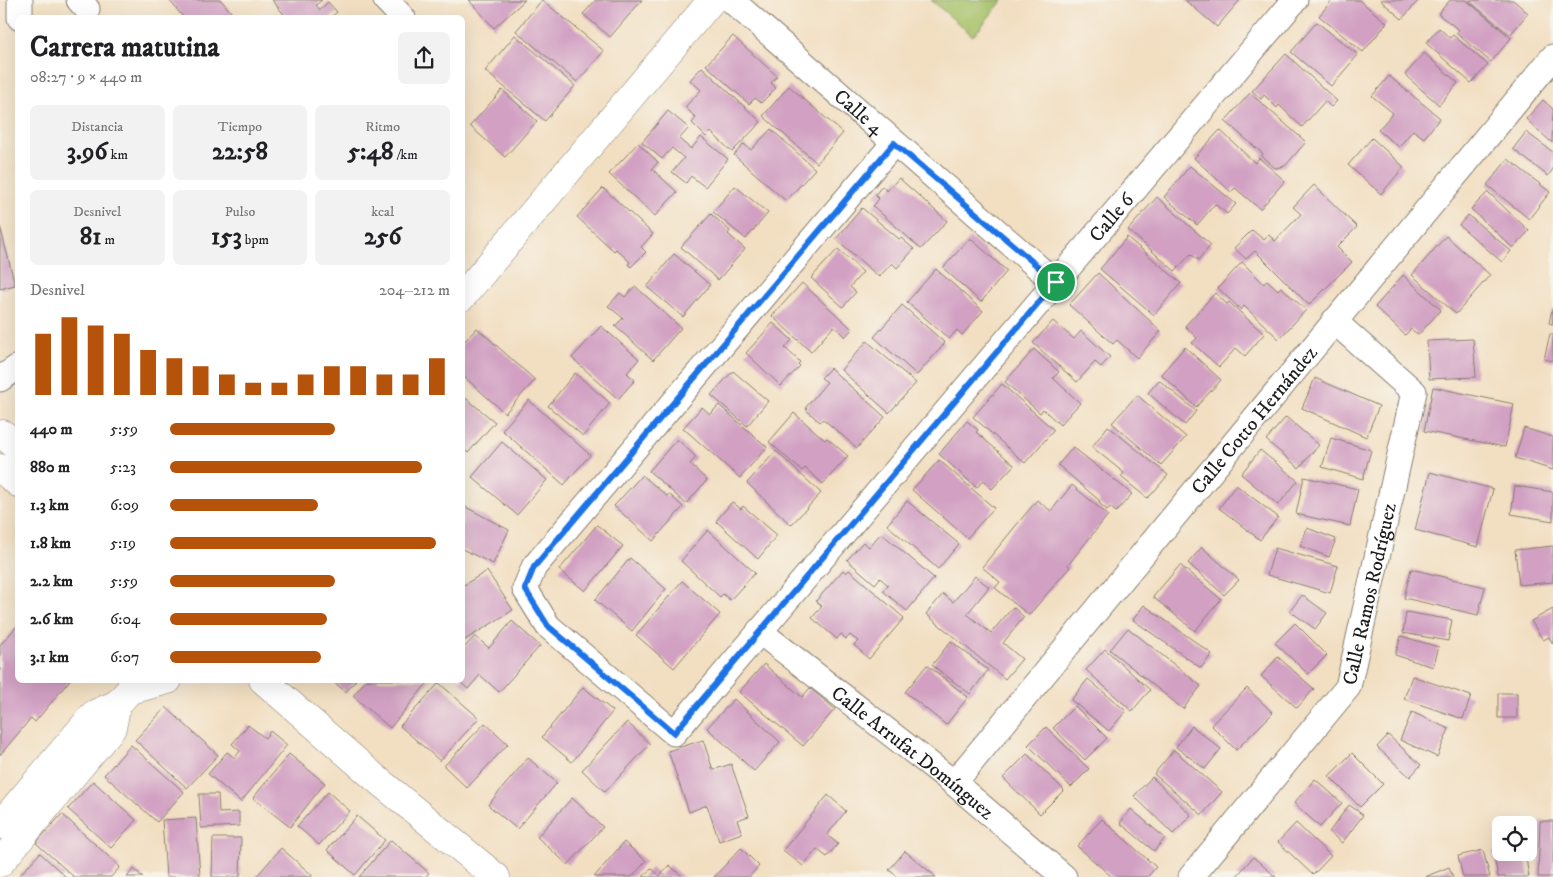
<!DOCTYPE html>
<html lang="es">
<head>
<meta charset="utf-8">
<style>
  :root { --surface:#fff; --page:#f2f2f2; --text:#202124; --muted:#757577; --accent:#b45309 }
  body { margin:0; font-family:"IM FELL DW Pica",serif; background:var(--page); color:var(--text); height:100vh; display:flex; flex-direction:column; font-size:19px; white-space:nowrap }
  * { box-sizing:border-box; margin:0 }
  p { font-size:16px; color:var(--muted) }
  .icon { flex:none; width:28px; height:28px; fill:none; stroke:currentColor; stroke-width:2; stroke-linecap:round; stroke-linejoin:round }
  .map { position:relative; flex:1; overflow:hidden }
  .sheet { position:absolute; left:15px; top:15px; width:450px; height:668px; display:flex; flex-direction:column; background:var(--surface); border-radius:8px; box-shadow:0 5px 20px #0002 }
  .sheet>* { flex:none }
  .tools { position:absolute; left:1492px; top:816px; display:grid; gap:10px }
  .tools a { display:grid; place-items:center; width:45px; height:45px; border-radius:8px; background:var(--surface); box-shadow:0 5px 20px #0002; font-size:25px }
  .pin { position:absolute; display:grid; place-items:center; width:42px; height:42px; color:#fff; margin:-21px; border:2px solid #fff; border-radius:50%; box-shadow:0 1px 5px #0007 }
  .round { display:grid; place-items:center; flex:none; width:52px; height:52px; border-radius:8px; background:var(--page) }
  .overview { display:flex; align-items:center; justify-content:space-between; height:85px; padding:0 15px }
  h1 { font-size:28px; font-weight:800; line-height:38px }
  .figures { display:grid; grid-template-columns:repeat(3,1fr); gap:8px; height:85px; padding:5px 15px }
  .figures div { display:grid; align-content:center; border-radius:8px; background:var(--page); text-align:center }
  .figures b { font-size:25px; font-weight:800 }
  .figures small { font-size:14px; font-weight:400 }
  .figures p { font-size:14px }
  .chart { height:140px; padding:10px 15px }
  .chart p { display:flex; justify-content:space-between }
  .chart svg { width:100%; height:90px; margin-top:5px; stroke:var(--accent); stroke-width:6 }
  ul { padding:0 15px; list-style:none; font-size:16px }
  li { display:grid; grid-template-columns:80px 60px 1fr; align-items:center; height:38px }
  li i { height:12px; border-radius:6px; background:var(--accent) }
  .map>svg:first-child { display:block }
  .green { fill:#a5c168; stroke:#606e42 }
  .building { fill:#d1a0c3 }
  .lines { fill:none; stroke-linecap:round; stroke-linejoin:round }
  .minor-casing { stroke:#877e6f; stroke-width:27 }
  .tertiary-casing { stroke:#877e6f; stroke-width:29 }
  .minor { stroke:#fff; stroke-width:25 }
  .tertiary { stroke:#fff; stroke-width:28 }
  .route-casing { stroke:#fff; stroke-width:10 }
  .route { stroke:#1a73e8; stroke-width:6 }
  .labels { text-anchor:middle; stroke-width:4; stroke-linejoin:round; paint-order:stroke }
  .street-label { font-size:20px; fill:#1c1c1c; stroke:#f7f3e8 }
</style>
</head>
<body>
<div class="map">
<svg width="1553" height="877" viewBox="0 0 1553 877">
  <rect width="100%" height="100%" fill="#f7f3e8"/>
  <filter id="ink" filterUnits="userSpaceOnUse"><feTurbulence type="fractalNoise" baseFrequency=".02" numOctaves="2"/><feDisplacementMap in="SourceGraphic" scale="10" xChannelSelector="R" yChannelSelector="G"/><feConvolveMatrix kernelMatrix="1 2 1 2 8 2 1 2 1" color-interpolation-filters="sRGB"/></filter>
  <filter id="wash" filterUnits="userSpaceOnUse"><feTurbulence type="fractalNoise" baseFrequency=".0096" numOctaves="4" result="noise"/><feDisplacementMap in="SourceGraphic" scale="20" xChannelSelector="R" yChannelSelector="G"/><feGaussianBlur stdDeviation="1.12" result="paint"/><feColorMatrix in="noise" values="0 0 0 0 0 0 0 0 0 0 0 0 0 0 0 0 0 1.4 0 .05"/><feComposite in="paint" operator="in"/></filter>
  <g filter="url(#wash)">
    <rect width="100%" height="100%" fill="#f2dfc2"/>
    <path class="green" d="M931,0h72l-30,36z"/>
    <g id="blocks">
      <path class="building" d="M169,0h52l15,18h-52z
        M272,0h50l-6,5 4,5 8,-8 9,10 -7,6h-43z
        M469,0h56l-31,28z
        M542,0l62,51 -27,31 -61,-51z
        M596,0h46l-32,37 -27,-23z
        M1185,0h55l-23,27z
        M1332,0h27l28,23 -24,29 -44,-36z
        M1380,0h39l-17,19z
        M1450,0h16l45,38 -20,24 -35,-29 3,-3 -21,-16z
        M1471,0h42l15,13 -18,22 -41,-34z
        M1317,22l41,33 -27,31 -40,-34z
        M1439,28l11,10 3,-3 35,30 -17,18 -45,-40z
        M515,35l60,51 -30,35 -60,-50z
        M733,36l44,40 -6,7 5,5 -15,15 -6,-5 -6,6 -43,-39z
        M1424,53l34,30 -19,22 -34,-30z
        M1286,54l51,47 -6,6 -6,-6 -23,26 -23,-22 -2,3 -13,-13 -3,4 -9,-8z
        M702,67l59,55 -29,30 -21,-20 -5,5 -14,-14 4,-5 -11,-11 16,-17 -11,-10z
        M1389,76l51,42 -16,20 -11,-8 -14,17 -21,-17 15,-17 -21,-17z
        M789,86l54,47 -26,30 -54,-47z
        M502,90l35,31 -32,36 -35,-31z
        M1250,93l56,49 -21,24 -10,2 -14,-12 2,-2 -38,-33z
        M1543,100l10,9 -1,34 -26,-24z
        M668,111l21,17 -10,11 12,10 10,-12 27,22 -23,28 -14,-11 -5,7 -14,-11 12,-14 -12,-10 -10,11 -20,-17z
        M771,129l44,40 -29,32 -52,-46 10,-11 7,6z
        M1220,130l35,33 4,-5 26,23 -25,28 -25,-21 -4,4 -37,-34z
        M1526,132l27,20v17l-5,7 -35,-27z
        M1372,138l32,29 -23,27 -33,-29z
        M638,143l20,19 -6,7 25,23 -22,24 -46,-42z
        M1508,159l42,33 -21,27 -42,-34z
        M1190,166l46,38 -9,10 -12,-10 -18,21 -33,-28z
        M899,178l48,43 -26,28 -48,-43 6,-7 -4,-4 7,-9 5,5z
        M1314,185l43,42 -20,20 15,15 -43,43 -54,-54 -9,8 -12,-11 18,-18 12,10 5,-5 6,6 26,-27 -8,-7z
        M735,186l33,27 -22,26 -33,-27z
        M603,188l50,46 -12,13 5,5 -15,15 -3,-3 2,-2 -14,-13 -2,2 -37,-34z
        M1488,192l41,39 -16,17 -42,-39z
        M1157,197l54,48 -13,15 -7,-6 -16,17 -47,-41z
        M862,208l37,31 2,-1 13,11 -17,19 -5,-5 -13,14 -43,-38z
        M711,214l19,17 -2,3 17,15 -27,31 -37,-33z
        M1468,215l43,36 -9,11 -43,-37z
        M0,226l15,59 -15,4z
        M1446,236l44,39 -34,39 -44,-39z
        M1127,237l54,46 -27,32 -54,-46z
        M970,238l37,33 -26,31 -38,-34z
        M838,249l25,23 -13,15 6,5 -13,15 -32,-29z
        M674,254l36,31 -27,32 -36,-30z
        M1242,262l22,22 3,-4 11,10 3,-3 25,23 -27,29 -35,-33 -3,4 -23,-22z
        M936,269l47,42 -21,24 -5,-5 -8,9 -42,-37z
        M1098,273l63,58 -24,27 -20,-18 -4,4 -44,-39z
        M1403,275l38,35 -23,25 -7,-6 -6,6 -30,-28z
        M802,283l50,46 -7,8 -11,-11 -23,26 -39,-36z
        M635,286l46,42 -28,32 -38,-34 8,-8 -15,-12 12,-13 5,4z
        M1215,293l12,11 2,-2 35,32 -19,22 -9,-8 -17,19 -27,-24 5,-5 -12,-12z
        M902,305l43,38 -28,32 -43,-38z
        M1552,309h1v15l-4,-1z
        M1053,321l21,18 7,-8 29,26 -9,10 -6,-5 -18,20 -44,-39z
        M773,323l19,17 -7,8 15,14 -2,2 2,2 -19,20 -35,-33z
        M601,326l38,33 -12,14 8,7 -17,19 -46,-41z
        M477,328l58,52 -30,33 -43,-38v-31z
        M1550,334h3v27l-9,-2z
        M1473,339l3,38 -47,2 -2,-38z
        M867,341l49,42 -27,30 -48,-43z
        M1185,347l36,33 -25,27 -35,-33z
        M1034,349l25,23 -6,6 27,25 -20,22 -17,-16 -3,4 -35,-31z
        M830,368l55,49 -28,31 -34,-29 -3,3 -13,-11 -1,-4 21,-25 -6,-4z
        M733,371l35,30 -21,25 -36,-31z
        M575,373l35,30 -27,33 -35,-30z
        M1315,378l64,28 -13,31 -64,-29z
        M1159,380l37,31 -11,14 -37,-32z
        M1002,384l52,46 -29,33 -52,-46z
        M1433,387l81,17 -9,43 -81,-16z
        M462,395l33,27 -27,31 -6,-5z
        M1137,395l49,42 -25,28 -49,-42z
        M529,400l61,55 -26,30 -62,-55z
        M719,405l48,42 -27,31 -57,-50 19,-21 8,7z
        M794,413l31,27 2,-2 21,18 -25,28 -18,-16 -3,3 -33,-29z
        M1286,417l33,28 -20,23 -33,-28z
        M967,421l11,9 -2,2 38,33 -22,24 -9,-9 -6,8 -38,-34z
        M1108,426l60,49 -17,20 -4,3 -26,-21 3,-4 -32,-26z
        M1524,428l29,9v33l-38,-12z
        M1331,438l40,12 -8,29 -41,-12z
        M677,439l19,18 -6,7 17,16 -21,24 -37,-33z
        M502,442l45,38 -30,35 -45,-38z
        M1073,447l59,47 -16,18 -6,-5 -3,3 -8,-7 1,-2 -42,-36z
        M1260,450l38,31 -20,24 -37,-31z
        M776,451l45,42 -30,32 -44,-42z
        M939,460l55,48 -27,30 -55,-48z
        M1430,472l63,17 -15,58 -63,-17z
        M642,475l25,21 2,-2 14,13 -30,34 -39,-35z
        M1304,477l54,12 -8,37 -54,-12z
        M1072,485l36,30 -40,50 2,2 -41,48 -34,-27 5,-6 -18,-15 55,-67 14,11z
        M1236,485l42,32 -18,23 -41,-32z
        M1515,486l38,6v29l-42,-7z
        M907,501l52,43 -21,25 -51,-44z
        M732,502l9,7 2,-3 34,29 -19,24 -42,-38z
        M462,505l47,25 -16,34 -31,-15z
        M597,525l26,21 -38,45 -26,-21z
        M1307,528l29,11 -7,18 -29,-11z
        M708,530l47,43 -25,27 -7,-6 -3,3 -39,-36z
        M881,533l53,45 -27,33 -24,-20 5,-6 -8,-7 -5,6 -28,-24 16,-18 6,5z
        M1553,546v36l-34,3 -4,-35z
        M1202,547l37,33 -15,15 -36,-32z
        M1275,548l63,18 -8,27 -63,-18z
        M630,558l36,31 -34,42 -37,-31z
        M1180,565l41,34 -26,32 -42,-34z
        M1411,569l74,18 -7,28 -74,-17z
        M843,570l3,3 3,-3 55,48 -35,41 -15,-14 4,-4 -8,-6 -4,4 -5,-5 -4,5 -25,-21 10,-12 -6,-5z
        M487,571l26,39 -51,32v-56z
        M975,576l14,11 -22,27 24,19 22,-26 11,10 -21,26 19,16 -17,20 -79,-65 17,-20 10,8z
        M682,581l38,33 -46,54 -38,-33z
        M1302,595l25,18 -12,16 -25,-18z
        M1144,605l68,49 -11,14 -68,-48z
        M1553,609v35l-4,-7 -6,3 -12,-19z
        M1406,612l46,8 -4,21 -45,-8z
        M512,621l28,25 -41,46 -19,-17 -12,14 -10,-9h4v-30l13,-14 14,12z
        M1295,623l32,32 -19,19 -33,-31z
        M18,625v55h52l-35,42 -4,-4 -31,37v-110z
        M1128,628l73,58 -18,23 -73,-59z
        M1401,636l38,11 -6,20 -38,-12z
        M951,641l37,29 -18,24 -38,-29z
        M1105,649l45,41 -18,21 -46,-41z
        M1278,657l36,32 -17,19 -36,-32z
        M764,664l38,33 8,-9 25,21 -32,37 -64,-54z
        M927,665l41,32 -22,28 -41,-33z
        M1412,676l59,20 -8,23 -59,-20z
        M1088,679l38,32 -17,20 -38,-31z
        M331,680h25l-10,12z
        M366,680h64l-40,48 -37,-32z
        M439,683l40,35 -39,43 -40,-35z
        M583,687l30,24 -41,51 -30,-25z
        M1247,688l26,25 -37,37 -25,-25z
        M1498,693h19v25h-19z
        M734,699l46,43 -26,29 -47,-43z
        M1075,706l32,32 -22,22 -32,-32z
        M166,707l52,48 -31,33 -52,-48z
        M1412,712l37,17 -12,28 -37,-17z
        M627,722l23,22 -45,48 -23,-22z
        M485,723l23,21 -41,44 -23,-22z
        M248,725l17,13 5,-7 17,14 -46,57 -33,-28 19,-22 8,6 5,-7 -8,-7z
        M1192,726l29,23 -16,20 -29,-22z
        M1046,727l43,42 -18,18 -43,-42z
        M1388,735l33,30 -11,12 -33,-30z
        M703,740l10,30 18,-6 18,52 -12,4 5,13 -23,8 -12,-36 -18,7 -21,-61z
        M131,745l53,47 -27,30 -53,-47z
        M1174,750l48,42 -20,23 -48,-41z
        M1352,753l31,31 -23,23 -31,-31z
        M289,754l36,29 -35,44 -37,-29z
        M1027,754l37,36 -24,24 -37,-36z
        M528,758l29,25 -40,46 -29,-24z
        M1152,777l39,38 -18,19 -39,-38z
        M1315,779l27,24 -22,24 -26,-24z
        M93,781l43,39 -25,28 -43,-39z
        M328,792l22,19 -31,34 -22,-19z
        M199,794h19l1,19 20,-1v14l-38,2z
        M828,795l18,16 -19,24 11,9 -11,13 -10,-8 -14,17 -20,-16z
        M572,798l31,29 -35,38 -31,-28z
        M1349,805l14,10 -21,28 -13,-11z
        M1131,809l34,29 -11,13 -34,-28z
        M62,814l58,53 -9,10h-37l-38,-34z
        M357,816l28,24 -30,35 -28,-25z
        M196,818l4,59h-34l-4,-57z
        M1102,819l54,48 -9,10h-35l-35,-31z
        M1540,821h13v56h-15z
        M1296,823l35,33 -18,19 -35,-33z
        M213,838h28l-1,39h-28z
        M391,840l38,33 -4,4h-66z
        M624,842l22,19 -14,16h-38z
        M281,848l31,27 -1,2h-55z
        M741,848l18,18 -10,11h-35z
        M1501,849v3h24l4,25h-31l-5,-26z
        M1483,850l7,27h-27l-5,-21z
        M905,851l31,26h-38l-9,-7z
        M40,853l26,24h-48z
        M1253,857l23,20h-40z
        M669,865l14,12h-40l8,-9 9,8z
        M1449,867l4,10h-28z
        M134,869l9,8h-16z"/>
    </g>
  </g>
  <g filter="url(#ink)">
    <use href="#blocks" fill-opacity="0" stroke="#877e6f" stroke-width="1"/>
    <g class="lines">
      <g class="minor-casing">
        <g id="minor">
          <path d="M20,0v18"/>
          <path d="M79,0l8,9"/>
          <path d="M386,0l17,18"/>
          <path id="s1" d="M731,0l325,283"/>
          <path id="s2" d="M894,143l-360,424 -9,22 23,37 126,107 621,-733"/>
          <path d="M0,379l18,-12"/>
          <path id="s3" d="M759,631l195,152 110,94"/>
          <path id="s4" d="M954,783l599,-726"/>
          <path id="s5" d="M1191,877l157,-190 66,-295 -80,-71"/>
        </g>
      </g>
      <g class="tertiary-casing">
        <path id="tertiary" d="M462,297l250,-297
          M0,435l3,-1 15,14
          M0,468l18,15
          M263,680l117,102 116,95
          M132,682l-1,8 37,-10
          M0,825l94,-111 23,-10 22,-24
          M0,863l112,-135 5,-24"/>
      </g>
      <use href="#minor" class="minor"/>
      <use href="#tertiary" class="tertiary"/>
    </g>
  </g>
  <g class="lines" filter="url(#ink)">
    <g class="route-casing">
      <path id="route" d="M894,143l162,139 -382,451 -126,-107 -23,-37 9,-22z"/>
    </g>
    <use href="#route" class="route"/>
  </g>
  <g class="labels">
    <g class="street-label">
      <text dy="7" stroke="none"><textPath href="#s1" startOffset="170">Calle 4</textPath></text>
      <text dy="7" stroke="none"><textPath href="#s2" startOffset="1465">Calle 6</textPath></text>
      <text dy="7" stroke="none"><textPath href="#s4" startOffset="471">Calle Cotto Hernández</textPath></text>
      <text dy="7" stroke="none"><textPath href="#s5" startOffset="342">Calle Ramos Rodríguez</textPath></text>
      <text dy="7" stroke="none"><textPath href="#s3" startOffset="196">Calle Arrufat Domínguez</textPath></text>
    </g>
  </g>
</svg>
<div class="tools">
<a><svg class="icon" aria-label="locate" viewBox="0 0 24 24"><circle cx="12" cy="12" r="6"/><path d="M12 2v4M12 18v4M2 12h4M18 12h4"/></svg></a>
</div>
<div class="pin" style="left:1056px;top:282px;background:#1e9e55"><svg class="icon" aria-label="arrive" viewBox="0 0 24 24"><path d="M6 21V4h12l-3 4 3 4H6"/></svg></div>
<section class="sheet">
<div class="overview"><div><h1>Carrera matutina</h1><p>08:27 · 9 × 440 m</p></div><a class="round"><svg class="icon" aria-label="share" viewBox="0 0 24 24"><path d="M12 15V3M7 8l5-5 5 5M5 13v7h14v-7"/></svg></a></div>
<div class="figures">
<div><p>Distancia</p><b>3.96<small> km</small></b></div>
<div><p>Tiempo</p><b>22:58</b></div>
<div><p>Ritmo</p><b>5:48<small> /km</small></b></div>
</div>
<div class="figures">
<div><p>Desnivel</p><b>81<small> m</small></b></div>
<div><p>Pulso</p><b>153<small> bpm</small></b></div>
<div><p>kcal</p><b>256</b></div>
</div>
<div class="chart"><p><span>Desnivel</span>204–212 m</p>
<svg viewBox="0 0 160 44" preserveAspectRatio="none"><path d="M5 44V14M15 44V6M25 44V10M35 44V14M45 44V22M55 44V26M65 44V30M75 44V34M85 44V38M95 44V38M105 44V34M115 44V30M125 44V30M135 44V34M145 44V34M155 44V26"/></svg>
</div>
<ul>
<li><b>440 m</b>5:59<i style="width:59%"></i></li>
<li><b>880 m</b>5:23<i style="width:90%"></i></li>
<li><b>1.3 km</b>6:09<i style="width:53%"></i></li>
<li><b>1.8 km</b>5:19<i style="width:95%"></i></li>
<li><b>2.2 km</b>5:59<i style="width:59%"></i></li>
<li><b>2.6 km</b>6:04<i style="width:56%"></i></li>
<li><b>3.1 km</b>6:07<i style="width:54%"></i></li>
</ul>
</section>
</div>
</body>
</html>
